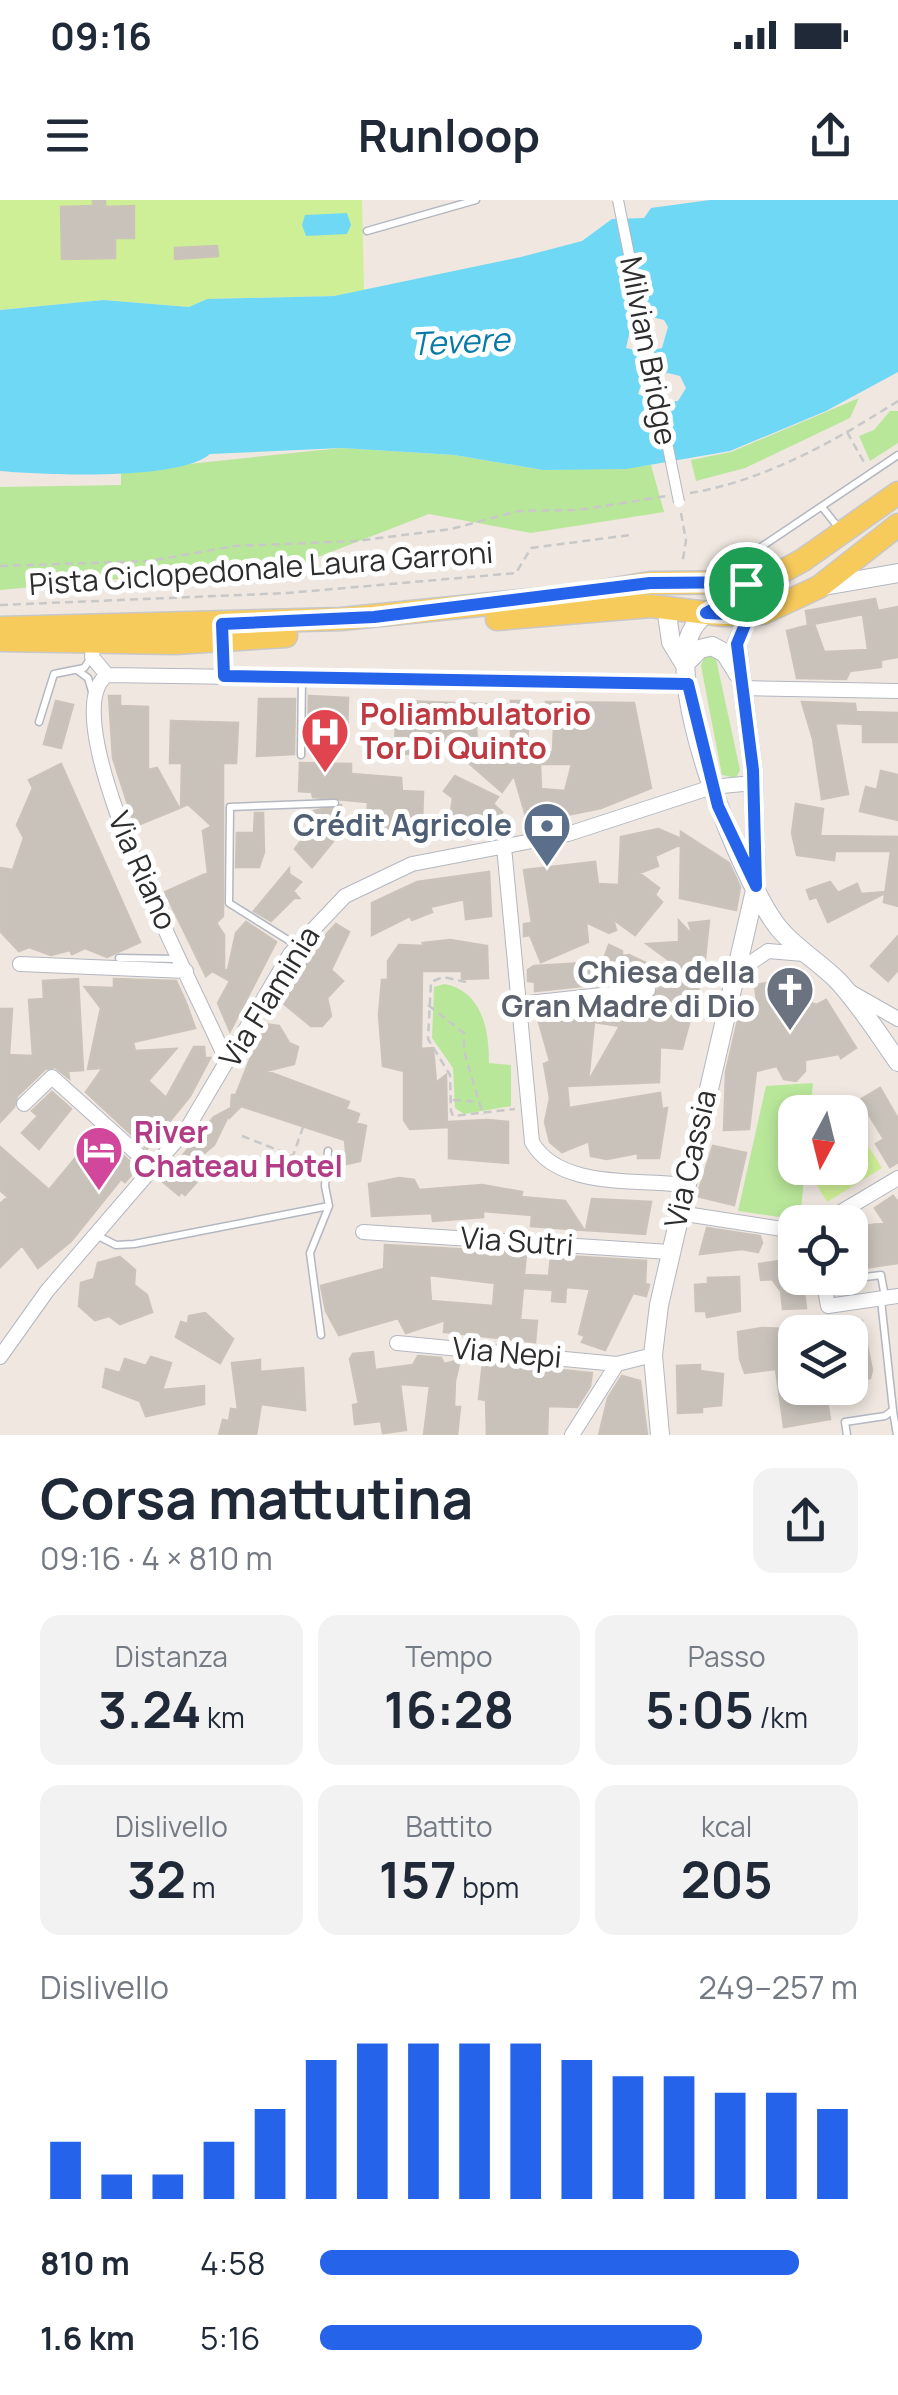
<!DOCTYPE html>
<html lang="it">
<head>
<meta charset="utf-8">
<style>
  :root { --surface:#fff; --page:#f2f2f3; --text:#1f2937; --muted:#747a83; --accent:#2563eb }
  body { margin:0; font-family:Manrope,sans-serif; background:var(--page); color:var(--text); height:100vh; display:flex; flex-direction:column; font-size:38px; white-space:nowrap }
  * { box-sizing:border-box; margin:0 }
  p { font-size:32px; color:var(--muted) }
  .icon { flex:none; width:55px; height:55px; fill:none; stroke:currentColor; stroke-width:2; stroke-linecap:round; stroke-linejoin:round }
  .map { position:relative; height:1235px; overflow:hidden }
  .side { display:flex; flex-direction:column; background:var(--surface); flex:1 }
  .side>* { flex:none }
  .needle { width:65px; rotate:187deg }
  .tools { position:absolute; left:778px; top:895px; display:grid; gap:20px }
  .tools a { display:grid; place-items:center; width:90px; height:90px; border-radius:20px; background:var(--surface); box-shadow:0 5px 15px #0003; font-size:50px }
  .pin { position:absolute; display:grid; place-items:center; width:85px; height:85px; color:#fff; margin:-42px; border:5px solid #fff; border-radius:50%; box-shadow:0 2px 10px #0007 }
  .round { display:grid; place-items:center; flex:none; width:105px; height:105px; border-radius:20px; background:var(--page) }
  .head { display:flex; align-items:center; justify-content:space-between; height:170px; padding:0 40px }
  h1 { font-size:55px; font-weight:700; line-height:75px }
  .figures { display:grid; grid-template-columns:repeat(3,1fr); gap:15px; height:170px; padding:10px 40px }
  .figures div { display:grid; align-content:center; border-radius:20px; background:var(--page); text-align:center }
  .figures b { font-size:50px; font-weight:700 }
  .figures small { font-size:28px; font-weight:400 }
  .figures p { font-size:28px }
  .chart { height:280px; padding:20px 40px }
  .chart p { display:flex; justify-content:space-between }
  .chart svg { width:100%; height:180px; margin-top:10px; stroke:var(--accent); stroke-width:6 }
  ul { padding:0 40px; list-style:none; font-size:32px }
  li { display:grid; grid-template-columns:160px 120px 1fr; align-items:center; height:75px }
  li i { height:25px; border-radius:12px; background:var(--accent) }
  .status { display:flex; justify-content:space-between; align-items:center; height:70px; padding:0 50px; background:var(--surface); direction:ltr }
  .status svg { height:28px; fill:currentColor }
  header { display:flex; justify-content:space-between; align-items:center; height:130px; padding:0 40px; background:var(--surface); font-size:45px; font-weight:700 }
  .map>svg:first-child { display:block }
  .green { fill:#b9e79a }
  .pitch { fill:#ceef96 }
  .water { fill:#6fd9f5; fill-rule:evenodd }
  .building { fill:#c8c2bb; stroke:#cbc3b9; stroke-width:2.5; fill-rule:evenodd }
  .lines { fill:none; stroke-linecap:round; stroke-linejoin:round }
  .service-casing { stroke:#b3b7c1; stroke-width:9 }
  .minor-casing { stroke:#b3b7c1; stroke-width:16 }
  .tertiary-casing { stroke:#b3b7c1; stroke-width:20 }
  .primary-casing { stroke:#c8c8c8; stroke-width:25 }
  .path { stroke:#c8c8c8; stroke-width:2.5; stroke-dasharray:8 5; stroke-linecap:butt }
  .service { stroke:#fff; stroke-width:6 }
  .minor { stroke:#fff; stroke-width:14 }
  .tertiary { stroke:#fff; stroke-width:18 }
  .primary { stroke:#f7ca5c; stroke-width:22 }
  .pedestrian-bridge-casing { stroke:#b3b7c1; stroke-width:12; stroke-linecap:butt }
  .pedestrian-bridge { stroke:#fff; stroke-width:10 }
  .route-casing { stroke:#fff; stroke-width:20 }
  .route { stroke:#2563eb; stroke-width:12 }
  .labels { text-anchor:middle; stroke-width:10; stroke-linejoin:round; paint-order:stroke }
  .street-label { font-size:30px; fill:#2d2d2d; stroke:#fff }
  .health-label { font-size:30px; font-weight:bold; fill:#be3a42; stroke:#fff; text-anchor:start }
  .service-label { font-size:30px; font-weight:bold; fill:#4e5e75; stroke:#fff; text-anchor:end }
  .worship-label { font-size:30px; font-weight:bold; fill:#5b616d; stroke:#fff; text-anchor:end }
  .hotel-label { font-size:30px; font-weight:bold; fill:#b23c85; stroke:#fff; text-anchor:start }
  .water-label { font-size:32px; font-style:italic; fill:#077aa7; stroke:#fff }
</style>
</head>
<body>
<div class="status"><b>09:16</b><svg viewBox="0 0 49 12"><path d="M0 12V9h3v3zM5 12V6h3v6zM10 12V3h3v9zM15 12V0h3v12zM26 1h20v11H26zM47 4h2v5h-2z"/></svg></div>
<header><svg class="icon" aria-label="menu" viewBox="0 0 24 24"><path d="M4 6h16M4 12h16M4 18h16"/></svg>Runloop<svg class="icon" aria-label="share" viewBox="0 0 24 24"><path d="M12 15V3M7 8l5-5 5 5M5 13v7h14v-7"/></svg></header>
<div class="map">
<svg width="898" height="1235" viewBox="0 0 898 1235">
  <rect width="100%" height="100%" fill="#efe7e0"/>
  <path class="green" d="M859,198l-9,20 -105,50 -49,13 -5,-21 40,-8z
    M890,211h8v32l-28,18 -11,-25 15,-6z
    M341,248l113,7 89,15 108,-5 13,47 -133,21 -102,-19 -124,48 -305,28v-103l121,-2v-14z
    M715,454l25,116 -4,8 -14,-3 -21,-109 4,-11z
    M444,784c39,7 45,47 45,79l22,2v41l-47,8 -9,-6 -2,-40 -21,-30 2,-51z
    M813,883l-3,29h-15v56h10l-5,52 -62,-9 28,-125z"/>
  <path class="pitch" d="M0,0h362l2,90 -30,6 -127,3 -18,8 -86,-7 -103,10z
    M863,938l19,30 -55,34 -18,-30 7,-4h34v-22z"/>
  <path class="water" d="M710,0h188v172l-72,39 -96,40 -104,18 -83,1 -89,-15 -113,-7 -131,6c-31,27 -166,21 -210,17v-161l103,-10 86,7 18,-8 127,-3 187,-39 61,-16 30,-22 32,-1 7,-10zM652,117l12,3 4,7 -6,21 -17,4 -19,-4 5,-22zM668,173l12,3 6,12 -8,13 -19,2 -21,-9 5,-15z
    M347,13l4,12 -4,9 -41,2 -4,-11 3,-10z"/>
  <path class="building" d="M93,0h12v7l29,-1v32h-19v20l-53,1 -1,-52 32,-1z
    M217,46l1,10 -43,3v-11z
    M875,399l3,12 20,-4v50l-17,3v7l-31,4 -4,8 -49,-1 -10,-47 27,-7 10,28 44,-2 -5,-36 -55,11 -2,-14z
    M109,496h11v10l28,1v63l9,-2 22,40 -44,18 -22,-68z
    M309,496l39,2 -1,39 -39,-1z
    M259,499h36l-1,55 -37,2z
    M56,501l17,4 -12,43 -17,-4z
    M402,501l109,4v-4h18l-2,51h26l1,-27h-6l-2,-23 88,1 17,85 -50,20 -73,15 -14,-48 -12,17 -33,-29 47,-22h-5v-17l-35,3 1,14 -51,2 1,12 -32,-2 1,-49zM540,564h32l-7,27 -24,-2z
    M802,502l53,2 1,8 42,1v29h-35v-18l-28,-1 13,71 -26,5 -9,-60z
    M171,521l67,2 -2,40h-13v153l-7,7 8,12v35h4l8,-37 10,-11 30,20 -46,89 -12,-28 12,-22 -18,-10 -6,5 -41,-84 43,-19 -5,-42 9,-5 -24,-22 -7,3 1,-44h-12z
    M300,563l51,1v10l50,4 1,13 21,1 -1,33 -22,-1 -13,10 -12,-3 -8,-11 1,-18 -55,-5 -1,-5 -13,-1z
    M61,564l79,178 -33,15 -22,-9 -13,6 -2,-4 -19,5 -22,-8 -10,4 -19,-20v-63l13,2 11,-32 -7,-13 16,-37 -4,-8z
    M881,571l17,4v45l-38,-9 6,-24 11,3z
    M455,576l43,21 -5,7 9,8 -15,17 3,5 -15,3 -25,-19 3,-20 -9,-7z
    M796,604l27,5 -3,27 78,1v69l-14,-4 7,-51h-56l-1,9 -37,-5 -5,-22z
    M341,605l2,24 -31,38 -17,-18 20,-27 -1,-11z
    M255,613h8l1,39 -5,15h-23l1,-34h17z
    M658,629l23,10v-7l48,31 11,24 -4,23 -56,-12 1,-54 -26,12 3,10 -19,7 20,15 -4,7 7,7 -27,33 -22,-16 3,11 -7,3 -23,-11 2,20 -47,20 -11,-27 -6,1v-12l8,-1 -8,-53 71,-8 3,22 21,1 2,-48z
    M289,669v5l12,8 -8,9 6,7h-5l-23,23 -17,-10z
    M489,672l2,44 -25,3 -2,-20 -34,8 2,5 -20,8 -2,-4 -38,19v-32l45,-21z
    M830,682l8,11 19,-9 4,10 26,-2 -59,30 -11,-25 -7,2 -3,-9z
    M679,721l14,15 -4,-13 20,-2 -5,47 -22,81 -22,-2 -1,35 -92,4 2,22 91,-15 2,16 5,-1 -8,50h-21v-5l-31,6 -16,-3 -2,-15 -27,11 -12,-10 -5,-20 5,-24 -6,-34 6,-3 -13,-46 112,-14 9,-13 -11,-9 -112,12v-9l-7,-1v-11l6,-4 69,-4 6,-17 13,6v5l7,-1 59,28 4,-6 -45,-33 32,-2zM594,822l26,4 -32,56z
    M336,724l13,8 -18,38 12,11 -16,17 4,18 -9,10h-11l-34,-28 23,-35z
    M898,736v34l-10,11 -17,-15z
    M450,740l37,6 1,32 -26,1v-8h-40l-1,78 12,-1 3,35 10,-8 1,52 -37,2 -6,-9v-49l-21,-5 -4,-51 3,-35h6v-19l11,-16 26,1 -2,-3z
    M796,778l2,19 18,8 10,-5 30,48 -15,10 -2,-4 -34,6v11l-9,10 -12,-2 -7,-13 -21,5 -7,58 -25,1 2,-58 13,-56 8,2 10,-16 -2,-17z
    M78,779l5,91 -15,1 1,7 -14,-11 -10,2 -28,27 -3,11 -14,15v-113h12l-3,46 24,1 -4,-56 15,-1 -1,-18z
    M114,779l62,2 10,22 9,25 -62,14 2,9 41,-2 -28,32 18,17 28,-51h10l1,11h5l-20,38 -43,53 -61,-57 17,-24 -15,1 13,-61 -16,-21 29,1z
    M264,824l15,2 10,17 9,4 -4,17 -28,7 83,31 -3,7 13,5 -3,9 10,3 -6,35 -13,3 -2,-24 -104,-34 -11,11v-5l-16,33 -16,13 -1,13 5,5 -17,19 -4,-4 -2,4 -17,-14 52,-64 17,-9 1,-13h4z
    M880,888l18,31v43l-8,5 -14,-23 8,-5 -24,-39z
    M52,892l19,17 -32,40 -17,-16 16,-17 -6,-5z
    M487,920l21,2v41l-59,-5v-36z
    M97,932l40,36 -12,14 -4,-3 -50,62 -33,27 -16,-23 -22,22v-63l8,-7 -8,-7v-43l49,43z
    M713,946l33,7 -12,52 -37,-9z
    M399,978l15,2 5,10 63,-5 40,7 -1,5 44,4 19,29 -53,-4 1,-11 -49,-4v6l-50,4 -1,-8 -60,3 -3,-32z
    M893,996l5,6v61l-48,7v-42l35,-5 -10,-15z
    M592,999l59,3 -6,32 -59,-4z
    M707,1028l53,8 2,7 -4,9 -16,-3 -42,5z
    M385,1045l141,8 -2,22 25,1 2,-21 95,6 -1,23 4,1 -3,11 -13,-3 -28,57 -23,-8 3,-6 -6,-2 11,-45 -24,-2 -1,15 -13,-1 1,-11 -30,-2 -3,32 17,1 -2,21 -91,-10 1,-12 -39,13 -8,-15 -59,17 -13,-24 -5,-25 63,-17zM429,1075l66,8 -2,23 -62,-5z
    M120,1057l15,13 -1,15 13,10 5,17 -32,12 -11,-8 -14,4 -16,-14 2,-23 13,-4 4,-16z
    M795,1059v19h7l4,30 -23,1 -2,-18 -9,-12 -11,1 -2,-16z
    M739,1077l1,34 -33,6 -1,-6h-10l-1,-26 13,-1v-6z
    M205,1113l28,26 -13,24 -44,-26 5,-15 7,2 1,-8z
    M862,1121l10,49 -2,8 -20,2v-48h-22l-1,-6z
    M762,1128l24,1 9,59h30l5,31 -46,8 -8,-58 -31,4 -5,-14 -2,-27z
    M373,1152l2,18 38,-5 5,-9 23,2 3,6 16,-4 -5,21 -1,26h6l-3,28h-33l6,-49 -30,-2 6,46 -23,3 -2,-12 -26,3 -2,-19 6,-1 -9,-45 3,-5z
    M151,1157l20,6 -9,27 42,-4v18l-58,12 -6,-15 -37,-14 3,-18 14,4 5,-14 21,7z
    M260,1160v12l43,-4 2,42 -44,-6 -5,31h-37l4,-15 6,1 2,-12 7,1 -6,-47z
    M483,1162l109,11 -2,13 -13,21 -29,-1 -1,29h-60l-1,-35 -7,-1z
    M700,1165v6l23,3 -2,31 -19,2v5l-24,1 -1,-47z
    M622,1176l18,5 7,54h-48l9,-37z"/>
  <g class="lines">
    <g class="service-casing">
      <path id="service" d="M367,31l109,-31
        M822,307l16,20
        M761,357v-10l137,-92
        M77,470l11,8 5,17
        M39,522l15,-48 30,-6 7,-10
        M301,555l1,-77
        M296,745l-67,-42 1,-96 105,-4
        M119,758l58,1
        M328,951l-3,35 4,20
        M96,1035l20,10 18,-1 195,-38 -19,47 11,82
        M826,1082l55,-7 4,22
        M893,1211l4,24
        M847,1235l-2,-13 40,-6 8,-6 -12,-110"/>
    </g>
    <g class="minor-casing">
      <path id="minor" d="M222,432l2,44
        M94,435l-2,22 15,18 581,9
        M107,475c-59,43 96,327 120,387
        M742,488l156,3
        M504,647l28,295c26,47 106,37 153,43
        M20,764l166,7
        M737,772l31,-21 36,3
        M847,790l51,29
        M519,804l129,-14
        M24,904l28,-27 101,91
        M679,1013l116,18
        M824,1022l74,-44
        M363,1032l307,20
        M823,1078l5,28 70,-10
        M397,1143l220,21
        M0,1157l47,-66 141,-164 102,-173 55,-58 67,-32 156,-30 144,-47 41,-4
        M572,1235l45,-71 36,-9"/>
    </g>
    <g class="tertiary-casing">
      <path id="tertiary" d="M758,384c-24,12 -54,22 -67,48 -27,56 50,246 86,294 17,22 43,36 62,56 22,24 40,53 59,80
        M824,386l74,-13
        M666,407l5,35 14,23
        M685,464l15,-15 12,-3 13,7 13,21
        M660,1235l-7,-80 6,-50 97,-419 -3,-116 -16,-127 12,-28"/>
    </g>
    <g class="primary-casing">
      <path id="primary" d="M497,419l154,-13 72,9 40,-2 56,-26 79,-62
        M0,428l341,-9 239,-24 70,-12 113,-1 40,-22 95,-67
        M3,440l172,3 111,-7"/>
    </g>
    <path class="path" d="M847,232l18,32
      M690,293c74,-12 145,-52 208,-92
      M681,313l5,28 -4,23
      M0,366l149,-5 86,-15 121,-5 95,-12 67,-18 61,-1 88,-14
      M0,405l288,-12 228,-20 15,-25 99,-13
      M466,782l-23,-5 -12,5 -3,57 22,36 1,36 2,5 62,-7
      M428,805l36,28v18l19,64
      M453,900l27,2
      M242,936l51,20 10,-29"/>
    <use href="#service" class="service"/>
    <use href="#minor" class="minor"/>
    <use href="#tertiary" class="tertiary"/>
    <use href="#primary" class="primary"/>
    <g class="pedestrian-bridge-casing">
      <path id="pedestrian-bridge" d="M618,0l61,302"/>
    </g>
    <use href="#pedestrian-bridge" class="pedestrian-bridge"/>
  </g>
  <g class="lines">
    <g class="route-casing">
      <path id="route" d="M763,382l-57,31 43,2 -12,29 16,126 3,116 -38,-80 -30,-122 -464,-8 -2,-52 152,-7 276,-34z"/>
    </g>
    <use href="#route" class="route"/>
  </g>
  <defs>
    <g id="hospital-pin" transform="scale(2.5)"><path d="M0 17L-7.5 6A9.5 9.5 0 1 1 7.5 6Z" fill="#e0444e" stroke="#fff"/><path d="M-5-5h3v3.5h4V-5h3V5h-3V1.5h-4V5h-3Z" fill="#fff"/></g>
    <g id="bank-pin" transform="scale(2.5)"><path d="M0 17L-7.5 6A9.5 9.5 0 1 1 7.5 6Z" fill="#5c6f8a" stroke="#fff"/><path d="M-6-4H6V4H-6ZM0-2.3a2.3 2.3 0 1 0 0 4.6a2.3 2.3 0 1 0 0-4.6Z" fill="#fff"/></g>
    <g id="church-pin" transform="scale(2.5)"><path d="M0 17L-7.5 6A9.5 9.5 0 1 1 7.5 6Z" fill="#6b7280" stroke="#fff"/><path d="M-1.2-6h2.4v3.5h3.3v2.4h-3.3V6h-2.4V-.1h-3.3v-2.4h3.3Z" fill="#fff"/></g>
    <g id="hotel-pin" transform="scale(2.5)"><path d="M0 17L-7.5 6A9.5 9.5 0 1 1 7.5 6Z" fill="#d1479c" stroke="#fff"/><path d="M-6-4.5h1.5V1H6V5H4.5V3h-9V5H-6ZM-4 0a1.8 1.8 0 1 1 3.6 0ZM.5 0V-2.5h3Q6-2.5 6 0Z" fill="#fff"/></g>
  </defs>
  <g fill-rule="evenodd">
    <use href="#hospital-pin" x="325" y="532"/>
    <use href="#bank-pin" x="547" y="626"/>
    <use href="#church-pin" x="790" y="790"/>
    <use href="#hotel-pin" x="99" y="950"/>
  </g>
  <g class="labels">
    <g class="street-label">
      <text transform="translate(648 151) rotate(79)" y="10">Milvian Bridge</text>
      <text transform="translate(261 369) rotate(-4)" y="10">Pista Ciclopedonale Laura Garroni</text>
      <text transform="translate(142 671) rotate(66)" y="10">Via Riano</text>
      <text transform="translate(270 797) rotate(-58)" y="10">Via Flaminia</text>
      <text transform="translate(691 959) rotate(-77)" y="10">Via Cassia</text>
      <text transform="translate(517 1042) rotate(4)" y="10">Via Sutri</text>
      <text transform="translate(507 1153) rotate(5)" y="10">Via Nepi</text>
    </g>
    <g class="health-label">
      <text x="360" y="525">Poliambulatorio<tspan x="360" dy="34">Tor Di Quinto</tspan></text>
    </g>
    <g class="service-label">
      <text x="512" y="636">Crédit Agricole</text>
    </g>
    <g class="worship-label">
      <text x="755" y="783">Chiesa della<tspan x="755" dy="34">Gran Madre di Dio</tspan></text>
    </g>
    <g class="hotel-label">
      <text x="134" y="943">River<tspan x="134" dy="34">Chateau Hotel</tspan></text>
    </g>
    <g class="water-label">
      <text transform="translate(460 142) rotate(-3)" y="11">Tevere</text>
    </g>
  </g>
</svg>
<div class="tools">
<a><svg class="needle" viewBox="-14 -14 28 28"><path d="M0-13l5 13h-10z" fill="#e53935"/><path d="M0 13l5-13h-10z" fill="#747a83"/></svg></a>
<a><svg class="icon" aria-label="locate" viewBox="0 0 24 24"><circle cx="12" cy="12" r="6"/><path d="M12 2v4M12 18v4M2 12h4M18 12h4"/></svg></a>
<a><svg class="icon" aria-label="layers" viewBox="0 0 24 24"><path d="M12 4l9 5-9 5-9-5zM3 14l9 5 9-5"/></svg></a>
</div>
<div class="pin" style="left:746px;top:384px;background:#1e9e55"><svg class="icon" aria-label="arrive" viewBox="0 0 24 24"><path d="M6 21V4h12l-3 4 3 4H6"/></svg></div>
</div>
<section class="side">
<div class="head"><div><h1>Corsa mattutina</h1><p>09:16 · 4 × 810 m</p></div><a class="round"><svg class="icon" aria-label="share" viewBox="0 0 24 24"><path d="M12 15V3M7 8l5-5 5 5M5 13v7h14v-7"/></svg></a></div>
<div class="figures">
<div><p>Distanza</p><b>3.24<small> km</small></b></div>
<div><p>Tempo</p><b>16:28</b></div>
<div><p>Passo</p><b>5:05<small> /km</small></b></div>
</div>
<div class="figures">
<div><p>Dislivello</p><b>32<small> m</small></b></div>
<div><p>Battito</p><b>157<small> bpm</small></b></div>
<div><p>kcal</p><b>205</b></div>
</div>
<div class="chart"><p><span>Dislivello</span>249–257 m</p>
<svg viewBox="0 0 160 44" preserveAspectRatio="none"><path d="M5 44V30M15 44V38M25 44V38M35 44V30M45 44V22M55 44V10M65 44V6M75 44V6M85 44V6M95 44V6M105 44V10M115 44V14M125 44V14M135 44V18M145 44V18M155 44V22"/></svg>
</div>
<ul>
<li><b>810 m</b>4:58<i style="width:89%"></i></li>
<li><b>1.6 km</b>5:16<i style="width:71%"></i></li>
</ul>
</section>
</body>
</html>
